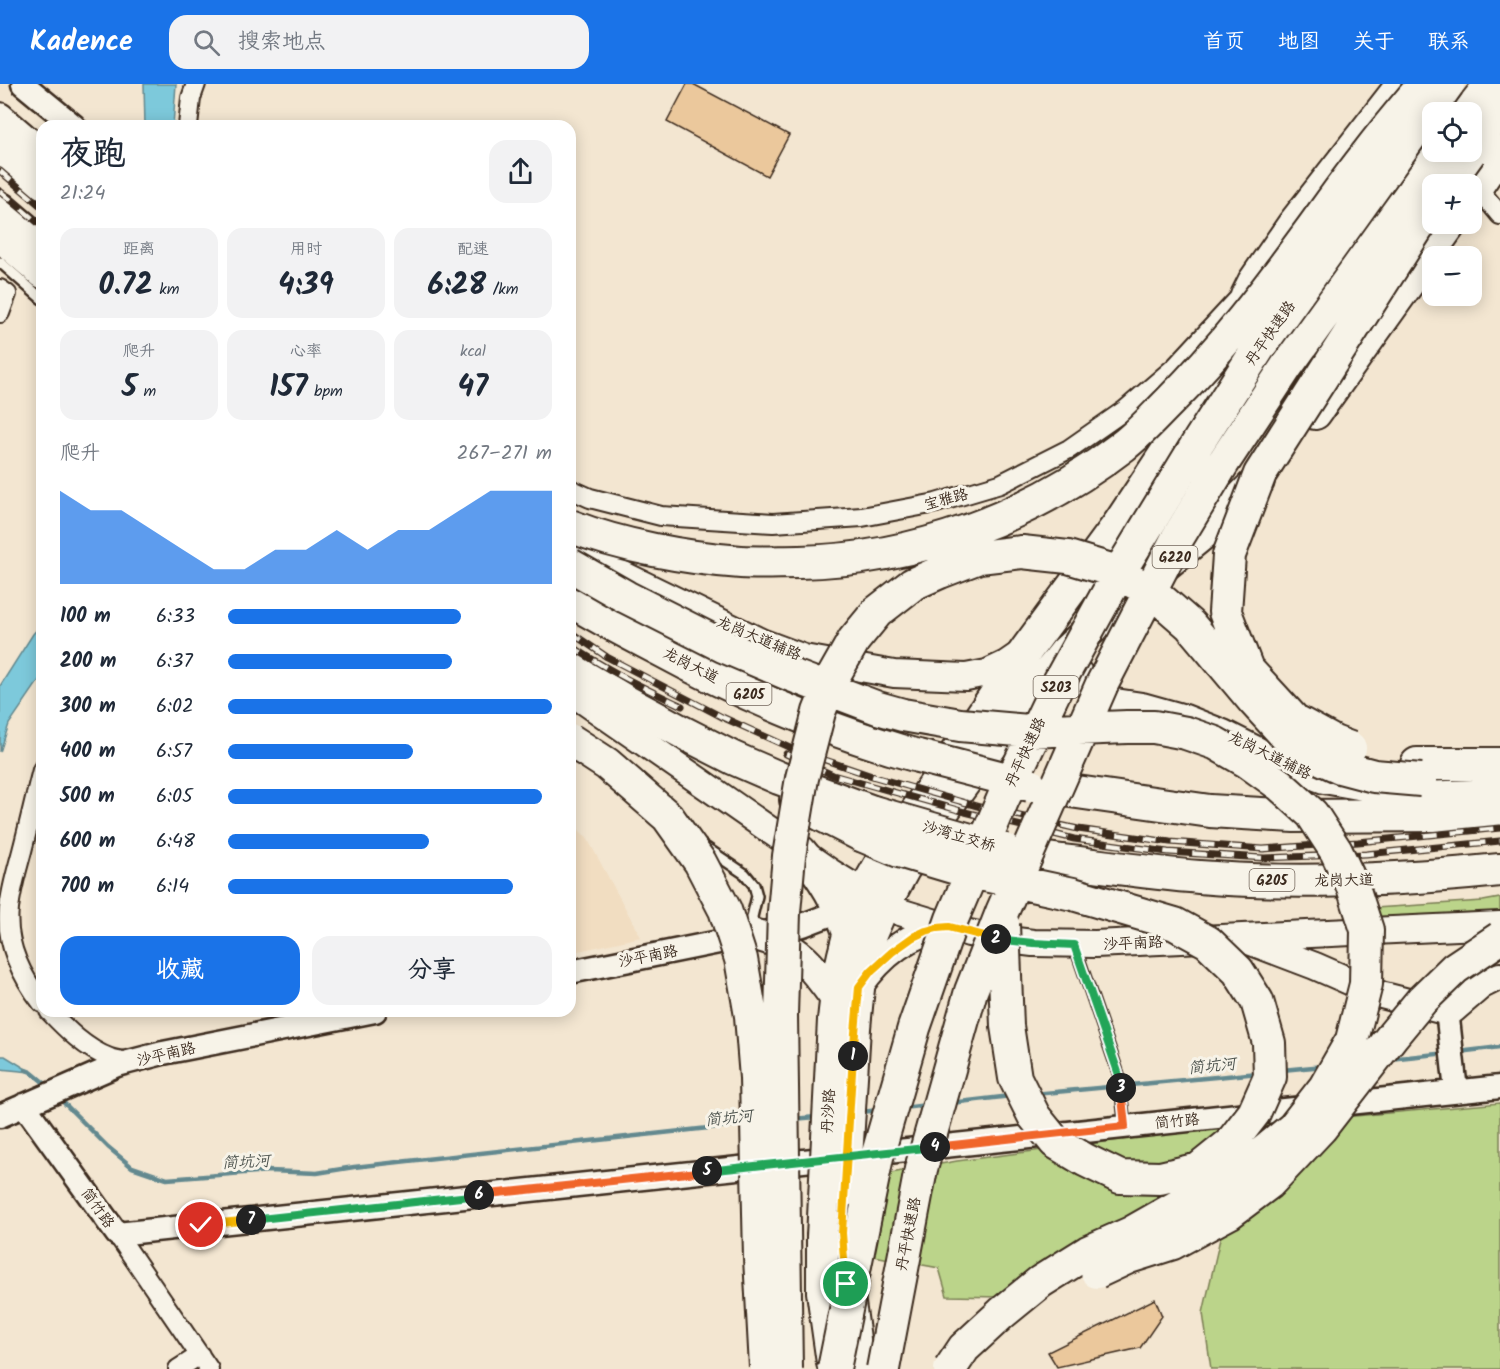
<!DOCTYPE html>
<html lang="zh">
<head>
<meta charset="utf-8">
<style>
  :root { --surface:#fff; --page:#f2f2f3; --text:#1f2937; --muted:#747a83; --accent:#1a73e8 }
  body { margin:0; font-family:Kalam,"LXGW WenKai TC",sans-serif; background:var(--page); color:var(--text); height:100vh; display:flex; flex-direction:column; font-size:22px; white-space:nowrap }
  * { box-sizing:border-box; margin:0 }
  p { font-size:20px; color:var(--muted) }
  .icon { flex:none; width:33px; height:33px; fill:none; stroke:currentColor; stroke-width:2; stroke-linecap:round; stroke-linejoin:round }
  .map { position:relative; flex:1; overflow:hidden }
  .panel { position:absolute; left:36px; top:36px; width:540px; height:897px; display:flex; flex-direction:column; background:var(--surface); border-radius:18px; box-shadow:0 3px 15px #0003 }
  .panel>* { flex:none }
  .buttons { position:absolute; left:1422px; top:18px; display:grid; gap:12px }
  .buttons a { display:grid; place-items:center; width:60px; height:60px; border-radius:12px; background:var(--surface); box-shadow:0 3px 15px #0003; font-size:30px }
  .pin { position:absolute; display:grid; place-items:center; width:51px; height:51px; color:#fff; margin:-26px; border:3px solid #fff; border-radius:50%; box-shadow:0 2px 6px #0007 }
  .km { position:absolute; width:30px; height:30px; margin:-15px; border-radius:50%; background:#222; color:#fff; font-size:16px; line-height:30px; text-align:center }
  .round { display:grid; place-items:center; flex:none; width:63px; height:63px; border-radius:18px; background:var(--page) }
  .head { display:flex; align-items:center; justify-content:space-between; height:102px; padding:0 24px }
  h1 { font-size:33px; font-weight:700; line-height:45px }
  .stats { display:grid; grid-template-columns:repeat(3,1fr); gap:9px; height:102px; padding:6px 24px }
  .stats div { display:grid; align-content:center; border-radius:15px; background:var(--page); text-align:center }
  .stats b { font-size:30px; font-weight:700 }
  .stats small { font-size:16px; font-weight:400 }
  .stats p { font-size:16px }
  .chart { height:168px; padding:12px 24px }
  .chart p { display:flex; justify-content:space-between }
  .chart svg { width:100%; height:108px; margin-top:6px; fill:var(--accent); opacity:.7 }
  .primary-button { display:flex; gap:12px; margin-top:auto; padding:12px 24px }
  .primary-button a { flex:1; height:69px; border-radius:18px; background:var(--accent); color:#fff; font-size:24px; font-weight:700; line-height:69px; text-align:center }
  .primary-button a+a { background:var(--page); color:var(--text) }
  ul { padding:0 24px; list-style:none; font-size:20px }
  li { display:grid; grid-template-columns:96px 72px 1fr; align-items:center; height:45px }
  li i { height:15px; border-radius:8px; background:var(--accent) }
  header { display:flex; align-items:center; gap:36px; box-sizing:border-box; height:84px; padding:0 30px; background:var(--accent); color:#fff }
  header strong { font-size:28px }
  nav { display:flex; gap:33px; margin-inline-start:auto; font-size:21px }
  .search { width:420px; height:54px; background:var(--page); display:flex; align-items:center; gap:15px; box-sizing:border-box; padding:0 21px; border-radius:18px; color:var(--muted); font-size:22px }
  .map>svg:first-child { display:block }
  .built { fill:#f1ddc1 }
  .green { fill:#bbd48a; stroke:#7b7f54; stroke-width:1.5 }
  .water { fill:#7dc9db; stroke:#63898f; stroke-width:1.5 }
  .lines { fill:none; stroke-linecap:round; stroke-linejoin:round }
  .stream { stroke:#63898f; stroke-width:4.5 }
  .building { fill:#ebc89c; stroke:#3b2a1e; stroke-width:1.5 }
  .service-casing { stroke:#3b2a1e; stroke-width:14 }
  .minor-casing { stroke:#3b2a1e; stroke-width:22 }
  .tertiary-casing { stroke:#3b2a1e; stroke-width:27 }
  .secondary-casing { stroke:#3b2a1e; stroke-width:30 }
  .primary-casing { stroke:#3b2a1e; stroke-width:34 }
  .trunk-casing { stroke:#3b2a1e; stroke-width:36 }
  .service { stroke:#f7f3e8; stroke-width:9 }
  .minor { stroke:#f7f3e8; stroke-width:18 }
  .tertiary { stroke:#f7f3e8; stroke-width:22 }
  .secondary { stroke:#f7f3e8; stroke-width:26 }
  .primary { stroke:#f7f3e8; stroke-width:30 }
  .trunk { stroke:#f7f3e8; stroke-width:32 }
  .rail-casing { stroke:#3b2a1e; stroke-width:7 }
  .rail { stroke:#f7f3e8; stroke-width:4.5; stroke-dasharray:14; stroke-linecap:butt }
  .primary-bridge-casing { stroke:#3b2a1e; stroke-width:34; stroke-linecap:butt }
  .trunk-bridge-casing { stroke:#3b2a1e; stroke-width:36; stroke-linecap:butt }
  .primary-bridge { stroke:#f7f3e8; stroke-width:30 }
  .trunk-bridge { stroke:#f7f3e8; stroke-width:32 }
  .split-1-casing { stroke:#fff; stroke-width:12 }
  .split-2-casing { stroke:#fff; stroke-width:12 }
  .split-3-casing { stroke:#fff; stroke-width:12 }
  .split-4-casing { stroke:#fff; stroke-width:12 }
  .split-5-casing { stroke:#fff; stroke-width:12 }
  .split-6-casing { stroke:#fff; stroke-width:12 }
  .split-7-casing { stroke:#fff; stroke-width:12 }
  .split-8-casing { stroke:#fff; stroke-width:12 }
  .split-1 { stroke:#f5b400; stroke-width:8 }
  .split-2 { stroke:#f5b400; stroke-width:8 }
  .split-3 { stroke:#22a559; stroke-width:8 }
  .split-4 { stroke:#f0652b; stroke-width:8 }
  .split-5 { stroke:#22a559; stroke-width:8 }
  .split-6 { stroke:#f0652b; stroke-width:8 }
  .split-7 { stroke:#22a559; stroke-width:8 }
  .split-8 { stroke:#f5b400; stroke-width:8 }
  .labels { text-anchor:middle; stroke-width:6; stroke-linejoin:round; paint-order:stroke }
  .shield { fill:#f7f3e8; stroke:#73665b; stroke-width:1.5 }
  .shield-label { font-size:14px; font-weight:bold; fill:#3b2a1e }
  .street-label { font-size:15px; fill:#3b2a1e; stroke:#f7f3e8 }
  .water-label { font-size:16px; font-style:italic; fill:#4c524d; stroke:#f7f3e8 }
</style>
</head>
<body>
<header>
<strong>Kadence</strong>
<div class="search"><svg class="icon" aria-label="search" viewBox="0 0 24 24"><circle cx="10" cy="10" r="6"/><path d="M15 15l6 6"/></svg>搜索地点</div>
<nav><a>首页</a><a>地图</a><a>关于</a><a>联系</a></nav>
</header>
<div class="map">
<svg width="1500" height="1285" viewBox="0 0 1500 1285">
  <rect width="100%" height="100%" fill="#f3e6d1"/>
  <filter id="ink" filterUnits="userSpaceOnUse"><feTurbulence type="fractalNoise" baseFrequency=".0167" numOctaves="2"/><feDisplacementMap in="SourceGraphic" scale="12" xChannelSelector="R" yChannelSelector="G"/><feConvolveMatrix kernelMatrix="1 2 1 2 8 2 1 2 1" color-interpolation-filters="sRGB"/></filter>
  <g filter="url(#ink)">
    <path class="built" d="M570,737l17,17 54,99 -71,16z"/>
    <path class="green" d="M1500,814v26l-124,-1 -1,-15 108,-7z
      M1500,1019v266h-289l-8,-56 19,-83 -220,67 -55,-1 -8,-28 -93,-17 7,-71 104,-19 241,-31z"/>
    <path class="water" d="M144,0h32l-3,42h-28z
      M42,540v52l-33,48 -9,28v-66l33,-52z
      M0,972h5l26,16 -31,-3z"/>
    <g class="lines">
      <path class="stream" d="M1458,968l42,-5
        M1389,975l58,-6
        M26,986l5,2 17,14
        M1282,986l42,-4
        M1034,1010l225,-21
        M58,1013l50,50 24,20 35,12 102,-8 48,2 37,-6 63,-7 328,-36
        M951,1019l60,-7
        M903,1024l24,-3
        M861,1028l19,-2
        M792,1035l25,-2"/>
    </g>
    <path class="building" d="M687,0h6l96,51 -22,41 -100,-54z
      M1155,1215l7,17 -22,32 -83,19 -9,-15z"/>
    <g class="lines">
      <g class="service-casing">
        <path id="service" d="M0,178l42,37
          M702,761l43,29 9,11 3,11 -5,21 3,16
          M1075,863l44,128 6,51"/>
      </g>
      <g class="minor-casing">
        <path id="minor" d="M188,42l3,-28 5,-14
          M1476,102l24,29
          M0,205l7,5 -7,19
          M570,405l20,9 71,18 112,7 89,-6 74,-14 64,-19 69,-35 56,-39 51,-44 74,-80
          M42,686c-7,27 -13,54 -20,81 -5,19 -11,38 -13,58 -4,34 13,68 33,94
          M49,927c17,18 37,38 61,47 6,2 13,3 19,4
          M117,1150l92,135
          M178,1285l22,-14"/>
      </g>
      <g class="tertiary-casing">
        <path id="tertiary" d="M23,0l51,42
          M570,888l233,-47 26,-10 23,-14
          M1448,935l8,72
          M24,1021l93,129 1383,-147
          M0,1032l117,-51 46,-12 212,-42"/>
      </g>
      <g class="secondary-casing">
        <path id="secondary" d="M0,32l42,36
          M0,155l42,36
          M570,465l191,93 43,16 90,16 72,3 21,-4 19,-9 16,-11
          M1065,569l25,36 19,12 33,5 43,12 38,15 71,36 30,11 34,6 39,10 103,-4
          M570,607l260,181 44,27 26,13 69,21 31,6 33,4 62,1 405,-19
          M1249,857l66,25 66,29 67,17 5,-2 29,-25 18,-9
          M859,903c21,-30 52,-57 89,-59"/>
      </g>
      <g class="primary-casing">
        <path id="primary" d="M801,767c20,24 37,51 47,82
          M756,851c41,11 56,30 80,64
          M833,936c5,-48 11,-83 31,-127
          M855,944c3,-31 5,-63 16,-93 4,-10 9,-20 13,-30
          M842,1149c2,46 13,90 16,136
          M822,1153v55l10,71"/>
      </g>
      <g class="trunk-casing">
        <path id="trunk" d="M1469,28l22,-28
          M1388,35l88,67
          M0,63l42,35
          M1472,65l28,-40
          M1472,109l28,-41
          M0,124l42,36
          M1247,212l7,-14 40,-58 109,-140
          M1315,329l135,-189
          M570,516c27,17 56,32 85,47 83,45 171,84 263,109
          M570,584l55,33 57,31 51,26 46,20 94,34
          M1417,680h83
          M1070,707l140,20 84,5 149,-1 57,-6
          M796,716l28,16 37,19
          M1045,775c52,6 103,14 154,18 100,8 201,3 301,-7
          M864,809l16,-28 147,-216 92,-125 57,-86 34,-62 12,-24
          M884,821l20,-37 41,-60 42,-57 78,-98 59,-55 100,-82 34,-35"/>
      </g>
      <use href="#service" class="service"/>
      <use href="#minor" class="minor"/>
      <use href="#tertiary" class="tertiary"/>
      <use href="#secondary" class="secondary"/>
      <use href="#primary" class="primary"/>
      <use href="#trunk" class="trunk"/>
      <g class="rail-casing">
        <path id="rail" d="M0,87l42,36
          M0,107l42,35
          M570,548l37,25 115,60 71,32 82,28 105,30 98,22 92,13 93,7 95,-7 142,-14
          M570,561c35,24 74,43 112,61
          M786,670l47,21 132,37 109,27 94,13 96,6 102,-4 134,-13"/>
      </g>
      <use href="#rail" class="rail"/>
      <g class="primary-bridge-casing">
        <path id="primary-bridge" d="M845,1107l10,-163
          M822,1153l11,-217"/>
      </g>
      <g class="trunk-bridge-casing">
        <path id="trunk-bridge" d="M1447,100l23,-32
          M570,442c51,20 116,32 171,36 19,1 39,0 58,0 116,-2 232,-45 324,-116 16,-12 31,-29 46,-44 53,-53 97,-111 141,-171 19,-26 37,-52 57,-77 18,-24 38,-47 57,-70
          M570,481l56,32 97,49 68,29 87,33 25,7 57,10 69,6 98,-4h27l32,6 29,10 33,19 32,23 32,29 24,37 17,36 14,43 -1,54 -14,56 -27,47 -32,41 -39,32 -42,27 -81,46 -43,19 -48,30 -38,31 -38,35 -14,21
          M570,656l37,24 61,53 32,45 25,48 16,49 10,57 5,62 4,180 6,109
          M1350,664l-16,-6 -40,-22 -47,-51 -22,-57 4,-57 31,-81 172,-269
          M918,672l112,29
          M873,728l132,38
          M861,751l38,16 67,20 107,23 102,30 33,18 30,29 19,30 12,42 1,34 -16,36 -24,31 -31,25 -39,9 -40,-1 -35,-17 -30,-18 -21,-26 -19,-38 -8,-52 -4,-102
          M1097,1188l32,-15 44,-14 56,-30 40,-30 52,-55 72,-93 29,-35 33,-32 45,-30
          M786,1285l-5,-354 3,-103 5,-56 13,-78 17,-66 14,-35 21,-37 23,-28 36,-28 27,-12 39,-15 43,-5 46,5 43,13 40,21 39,34 63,75 43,47 44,20 34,9 47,4
          M834,1285l43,-212 37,-129 38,-109 51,-120 56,-117 61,-111 79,-130 61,-95 188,-262
          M883,1285l38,-200 50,-178 31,-79 100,-228 75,-145 46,-76 64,-97 154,-214"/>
      </g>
      <use href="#primary-bridge" class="primary-bridge"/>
      <use href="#trunk-bridge" class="trunk-bridge"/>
    </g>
  </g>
  <g class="lines" filter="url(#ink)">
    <g class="split-1-casing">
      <path id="split-1" d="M846,1200l-4,-51 11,-177"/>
    </g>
    <g class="split-2-casing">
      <path id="split-2" d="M853,972l6,-69 12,-16 21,-19 21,-15 13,-6 11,-3 12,-1 47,12"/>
    </g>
    <g class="split-3-casing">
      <path id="split-3" d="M996,855l37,4 41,2 45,130 2,13"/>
    </g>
    <g class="split-4-casing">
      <path id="split-4" d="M935,1063l190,-21 -4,-38"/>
    </g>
    <g class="split-5-casing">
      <path id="split-5" d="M707,1087l228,-24"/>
    </g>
    <g class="split-6-casing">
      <path id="split-6" d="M479,1111l228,-24"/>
    </g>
    <g class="split-7-casing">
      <path id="split-7" d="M251,1136l228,-25"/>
    </g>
    <g class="split-8-casing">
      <path id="split-8" d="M201,1141l50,-5"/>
    </g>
    <use href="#split-1" class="split-1"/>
    <use href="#split-2" class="split-2"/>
    <use href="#split-3" class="split-3"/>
    <use href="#split-4" class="split-4"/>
    <use href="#split-5" class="split-5"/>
    <use href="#split-6" class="split-6"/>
    <use href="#split-7" class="split-7"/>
    <use href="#split-8" class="split-8"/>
  </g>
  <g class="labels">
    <g class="shield">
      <rect x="1152.5" y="462" width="45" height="22" rx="4.5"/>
      <rect x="1033.5" y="592" width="45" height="22" rx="4.5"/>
      <rect x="726.5" y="599" width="45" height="22" rx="4.5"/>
      <rect x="1249.5" y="785" width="45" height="22" rx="4.5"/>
    </g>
    <g class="shield-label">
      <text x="1175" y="478">G220</text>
      <text x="1056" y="608">S203</text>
      <text x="749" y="615">G205</text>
      <text x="1272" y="801">G205</text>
    </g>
    <g class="street-label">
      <text transform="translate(1270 249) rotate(-55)" y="5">丹平快速路</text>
      <text transform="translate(946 415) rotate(-15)" y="5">宝雅路</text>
      <text transform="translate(759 554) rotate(23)" y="5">龙岗大道辅路</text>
      <text transform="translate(691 581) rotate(27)" y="5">龙岗大道</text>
      <text transform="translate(1025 668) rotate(-65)" y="5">丹平快速路</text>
      <text transform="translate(1270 671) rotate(26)" y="5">龙岗大道辅路</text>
      <text transform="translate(959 752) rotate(16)" y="5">沙湾立交桥</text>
      <text transform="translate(1344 796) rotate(-1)" y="5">龙岗大道</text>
      <text transform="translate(1133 859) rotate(-3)" y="5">沙平南路</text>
      <text transform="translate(648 872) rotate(-11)" y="5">沙平南路</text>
      <text transform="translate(166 970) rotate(-13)" y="5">沙平南路</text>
      <text transform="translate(828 1027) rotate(-87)" y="5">丹沙路</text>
      <text transform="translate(1177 1037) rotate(-6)" y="5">简竹路</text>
      <text transform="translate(98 1124) rotate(54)" y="5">简竹路</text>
      <text transform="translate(908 1150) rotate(-79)" y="5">丹平快速路</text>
    </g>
    <g class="water-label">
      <text transform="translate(1212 981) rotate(-6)" y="6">简坑河</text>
      <text transform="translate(729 1033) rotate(-6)" y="6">简坑河</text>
      <text transform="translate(246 1077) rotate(-3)" y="6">简坑河</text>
    </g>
  </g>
</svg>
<div class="buttons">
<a><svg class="icon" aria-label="locate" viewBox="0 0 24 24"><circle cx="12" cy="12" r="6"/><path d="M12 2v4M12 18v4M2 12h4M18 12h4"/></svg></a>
<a>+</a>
<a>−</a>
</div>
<div class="pin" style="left:846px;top:1200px;background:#1e9e55"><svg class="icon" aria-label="arrive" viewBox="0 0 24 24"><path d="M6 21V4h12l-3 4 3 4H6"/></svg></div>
<div class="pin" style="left:201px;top:1141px;background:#d93025"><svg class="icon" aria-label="check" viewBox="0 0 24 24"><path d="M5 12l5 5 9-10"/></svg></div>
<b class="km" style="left:853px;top:972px">1</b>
<b class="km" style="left:996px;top:855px">2</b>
<b class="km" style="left:1121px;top:1004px">3</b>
<b class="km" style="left:935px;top:1063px">4</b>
<b class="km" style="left:707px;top:1087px">5</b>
<b class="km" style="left:479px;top:1111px">6</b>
<b class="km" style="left:251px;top:1136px">7</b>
<section class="panel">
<div class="head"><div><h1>夜跑</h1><p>21:24</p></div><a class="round"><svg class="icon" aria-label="share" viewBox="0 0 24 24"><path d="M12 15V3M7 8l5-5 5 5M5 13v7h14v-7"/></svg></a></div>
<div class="stats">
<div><p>距离</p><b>0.72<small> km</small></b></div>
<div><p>用时</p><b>4:39</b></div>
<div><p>配速</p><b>6:28<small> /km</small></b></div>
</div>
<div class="stats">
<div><p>爬升</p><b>5<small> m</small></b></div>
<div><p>心率</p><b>157<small> bpm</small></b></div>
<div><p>kcal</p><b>47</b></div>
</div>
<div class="chart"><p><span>爬升</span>267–271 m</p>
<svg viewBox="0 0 160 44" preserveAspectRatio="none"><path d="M0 44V6L10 14L20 14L30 22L40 30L50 38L60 38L70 30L80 30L90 22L100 30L110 22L120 22L130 14L140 6L150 6L160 6V44z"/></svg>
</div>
<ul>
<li><b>100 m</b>6:33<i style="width:72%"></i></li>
<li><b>200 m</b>6:37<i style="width:69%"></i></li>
<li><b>300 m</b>6:02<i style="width:100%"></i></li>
<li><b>400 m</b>6:57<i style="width:57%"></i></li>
<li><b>500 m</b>6:05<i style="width:97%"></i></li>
<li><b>600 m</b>6:48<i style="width:62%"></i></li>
<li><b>700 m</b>6:14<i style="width:88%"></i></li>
</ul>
<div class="primary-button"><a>收藏</a><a>分享</a></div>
</section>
</div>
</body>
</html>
